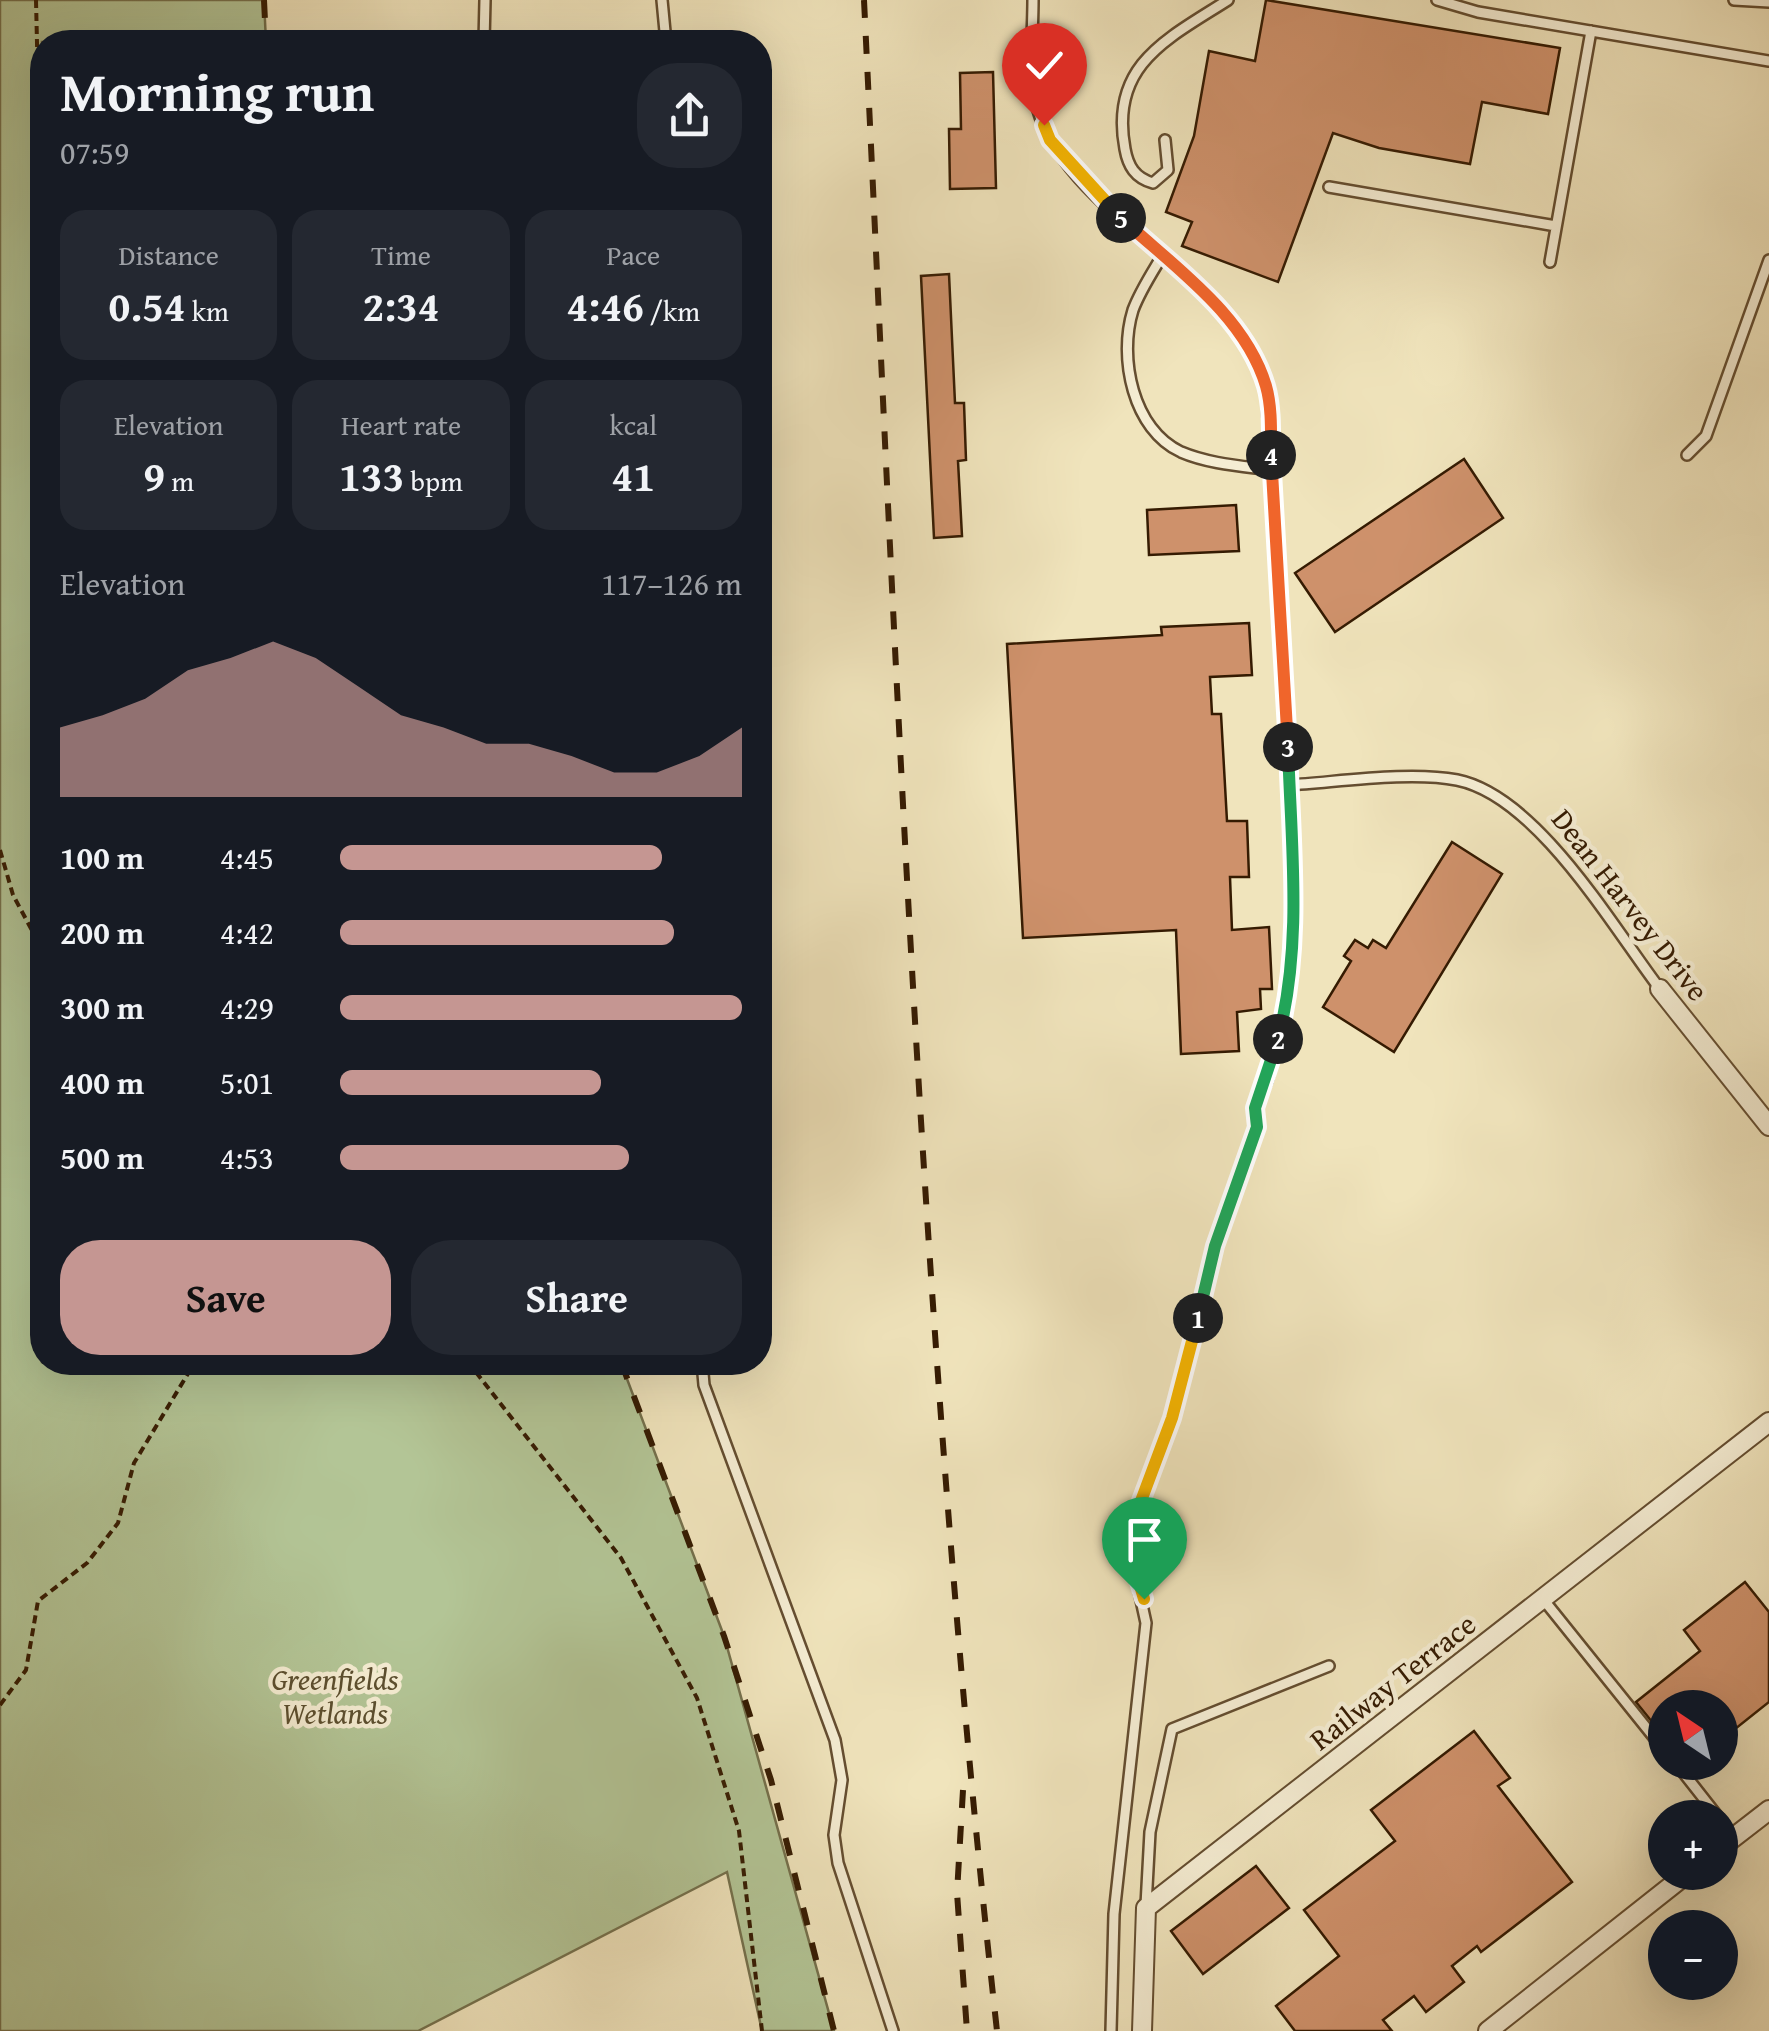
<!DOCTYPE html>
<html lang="en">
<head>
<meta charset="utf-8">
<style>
  :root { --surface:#171b24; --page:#242831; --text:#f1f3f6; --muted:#9ea1a6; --accent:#c59692 }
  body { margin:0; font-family:"Gentium Book Plus",serif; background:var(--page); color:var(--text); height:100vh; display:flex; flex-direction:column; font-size:38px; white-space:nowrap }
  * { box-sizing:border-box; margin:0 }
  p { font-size:32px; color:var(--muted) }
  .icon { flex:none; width:55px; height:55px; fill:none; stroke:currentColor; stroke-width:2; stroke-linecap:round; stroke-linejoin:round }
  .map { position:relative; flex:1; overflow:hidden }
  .side { position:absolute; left:30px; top:30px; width:742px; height:1345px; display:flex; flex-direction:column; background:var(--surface); border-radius:40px; box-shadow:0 10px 40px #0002 }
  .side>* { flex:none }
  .needle { width:65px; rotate:325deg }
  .fabs { position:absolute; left:1648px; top:1690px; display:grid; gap:20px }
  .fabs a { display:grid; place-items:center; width:90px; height:90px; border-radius:50%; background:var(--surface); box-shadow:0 10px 40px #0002; font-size:50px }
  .pin { position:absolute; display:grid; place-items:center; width:85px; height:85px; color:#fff; margin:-102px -42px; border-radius:50% 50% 50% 0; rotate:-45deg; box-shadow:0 0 10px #0007 }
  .pin .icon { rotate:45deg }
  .km { position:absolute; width:50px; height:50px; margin:-25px; border-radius:50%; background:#222; color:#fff; font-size:28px; line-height:50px; text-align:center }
  .round { display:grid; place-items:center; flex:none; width:105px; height:105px; border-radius:40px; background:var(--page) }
  .head { display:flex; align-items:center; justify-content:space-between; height:170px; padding:0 30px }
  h1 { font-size:55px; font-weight:600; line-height:75px }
  .figures { display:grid; grid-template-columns:repeat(3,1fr); gap:15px; height:170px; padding:10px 30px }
  .figures div { display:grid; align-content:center; border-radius:25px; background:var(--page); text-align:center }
  .figures b { font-size:42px; font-weight:600 }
  .figures small { font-size:28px; font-weight:400 }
  .figures p { font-size:28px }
  .chart { height:280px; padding:20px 30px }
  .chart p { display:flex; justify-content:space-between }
  .chart svg { width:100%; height:180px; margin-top:10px; fill:var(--accent); opacity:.7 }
  .primary-button { display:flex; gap:20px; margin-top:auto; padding:20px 30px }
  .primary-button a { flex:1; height:115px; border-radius:40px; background:var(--accent); color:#111; font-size:40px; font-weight:600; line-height:115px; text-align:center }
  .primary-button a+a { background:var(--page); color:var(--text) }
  ul { padding:0 30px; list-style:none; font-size:32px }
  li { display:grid; grid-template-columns:160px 120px 1fr; align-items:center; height:75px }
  li i { height:25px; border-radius:12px; background:var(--accent) }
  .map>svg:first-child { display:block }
  .green { fill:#b3c596; stroke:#74704c; stroke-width:2.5 }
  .building { fill:#ce916b; stroke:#351b02; stroke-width:2.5 }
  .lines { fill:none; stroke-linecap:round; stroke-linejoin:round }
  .lane-casing { stroke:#644d30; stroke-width:14 }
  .street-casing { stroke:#644d30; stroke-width:22 }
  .path { stroke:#351b02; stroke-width:4; stroke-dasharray:8 5; stroke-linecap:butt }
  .lane { stroke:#f5edd3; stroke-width:9 }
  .street { stroke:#f5edd3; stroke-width:18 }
  .rail { stroke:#351b02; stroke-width:6; stroke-dasharray:18 18; stroke-linecap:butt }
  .split-1-casing { stroke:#fff; stroke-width:20 }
  .split-2-casing { stroke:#fff; stroke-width:20 }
  .split-3-casing { stroke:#fff; stroke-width:20 }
  .split-4-casing { stroke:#fff; stroke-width:20 }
  .split-5-casing { stroke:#fff; stroke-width:20 }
  .split-6-casing { stroke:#fff; stroke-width:20 }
  .split-1 { stroke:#f5b400; stroke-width:12 }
  .split-2 { stroke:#22a559; stroke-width:12 }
  .split-3 { stroke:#22a559; stroke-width:12 }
  .split-4 { stroke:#f0652b; stroke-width:12 }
  .split-5 { stroke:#f0652b; stroke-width:12 }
  .split-6 { stroke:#f5b400; stroke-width:12 }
  .labels { text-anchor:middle; stroke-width:9; stroke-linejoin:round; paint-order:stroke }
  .street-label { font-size:30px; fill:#351b02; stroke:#f5edd3 }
  .park-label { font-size:30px; font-style:italic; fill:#5b4e2e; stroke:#f5edd3 }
</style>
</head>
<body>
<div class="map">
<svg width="1769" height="2031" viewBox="0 0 1769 2031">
  <rect width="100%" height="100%" fill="#f0e4bc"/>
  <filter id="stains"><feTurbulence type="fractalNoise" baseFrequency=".002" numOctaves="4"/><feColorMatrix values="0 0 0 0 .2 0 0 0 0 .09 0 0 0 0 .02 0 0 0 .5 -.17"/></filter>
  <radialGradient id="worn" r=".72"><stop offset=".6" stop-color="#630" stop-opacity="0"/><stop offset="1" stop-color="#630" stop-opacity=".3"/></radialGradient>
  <path class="green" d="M0,0h264l2,42h-224v1320l579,1 103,273 110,395h-72l-35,-159 -309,159h-418z"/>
  <path class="building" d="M1266,0l294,48 -12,66 -66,-12 -12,62 -91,-16 -46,-15 -55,149 -96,-36 10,-24 -26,-10 28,-76 15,-85 46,10z
    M993,72l3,116 -46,1 -1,-60h12l-1,-56z
    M949,274l6,129h9l2,57 -8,1 4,75 -28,2 -13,-262z
    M1464,459l39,59 -168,114 -40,-59z
    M1236,505l3,46 -90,4 -2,-45z
    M1249,623l3,52 -42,2 2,37h9l6,107h20l2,56h-19l2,53 37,-3 3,62h-12l1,20 -24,3 2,39 -58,3 -5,-124 -153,8 -16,-294 155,-9 -1,-8z
    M1452,842l50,32 -108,178 -71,-45 28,-46 -7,-5 11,-16 13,8 5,-8 13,8z
    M1745,1582l24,30v90l-49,39v-33h-55v30l-29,-36 64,-51 -16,-21z
    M1474,1731l36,47 -12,8 74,96 -91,70 -4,-6 -25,20 12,16 -38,30 -12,-16 -31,24 9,11h-97l-19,-25 63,-50 -35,-46 91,-69 -24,-31z
    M1256,1866l33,42 -86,66 -32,-43z"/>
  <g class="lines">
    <g class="lane-casing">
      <path id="lane" d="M662,0l4,42
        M1033,0c0,32 -4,68 2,99 19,98 164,163 212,245 8,13 13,28 19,42l21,339 7,198 -6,78 -21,80 -12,27 2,19 -42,120 -44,171 -38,107 -1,34 14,64 -32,291 -3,117
        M1437,0l41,12 291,49
        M1734,0l35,2
        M484,42l1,-42
        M1165,140l3,30 -15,13c-18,-5 -25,-17 -28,-34 -16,-84 42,-110 103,-149
        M1329,187l227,39
        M1162,256c-10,17 -22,35 -29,54 -15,48 0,120 48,142 28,12 61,14 91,18
        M1550,262l41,-231
        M1687,455l19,-19 63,-176
        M1289,785c50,-3 120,-14 168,-5 80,16 155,146 203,209
        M702,1362l2,23 131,355 7,40 -8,55 4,28 55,168
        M1543,1599l122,152
        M1675,1762l44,56
        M1146,1905l4,-73 22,-103 157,-63"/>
    </g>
    <g class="street-casing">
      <path id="street" d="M1660,989l109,137
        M1720,1848l49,-38
        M1142,2031l4,-123 623,-486
        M1488,2031l201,-159"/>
    </g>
    <path class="path" d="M36,0l6,258
      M0,850l13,45 29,54
      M468,1362l153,196 76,140 42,133 23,200
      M0,1705l26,-35 12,-69 49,-38 31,-40 16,-60 61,-101"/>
    <use href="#lane" class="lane"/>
    <use href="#street" class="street"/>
    <path class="rail" d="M264,0l2,42
      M864,0c33,677 58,1357 133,2031
      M621,1362l103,274 47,144 63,251
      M963,1790l-6,103 10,138"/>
  </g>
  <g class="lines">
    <g class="split-1-casing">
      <path id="split-1" d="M1144,1599l-12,-41v-33l40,-107 26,-100"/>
    </g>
    <g class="split-2-casing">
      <path id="split-2" d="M1198,1318l17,-72 42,-119 -2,-19 23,-69"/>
    </g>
    <g class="split-3-casing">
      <path id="split-3" d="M1278,1039c25,-95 13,-195 10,-292"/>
    </g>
    <g class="split-4-casing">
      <path id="split-4" d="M1271,455l17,292"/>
    </g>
    <g class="split-5-casing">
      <path id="split-5" d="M1121,218c52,48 124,97 145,168 6,21 5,46 5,69"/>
    </g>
    <g class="split-6-casing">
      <path id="split-6" d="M1044,125l6,15 71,78"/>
    </g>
    <use href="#split-1" class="split-1"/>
    <use href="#split-2" class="split-2"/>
    <use href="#split-3" class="split-3"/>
    <use href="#split-4" class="split-4"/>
    <use href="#split-5" class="split-5"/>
    <use href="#split-6" class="split-6"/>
  </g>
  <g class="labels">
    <g class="street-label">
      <text transform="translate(1630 905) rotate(52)" y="10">Dean Harvey Drive</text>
      <text transform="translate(1393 1682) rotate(-38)" y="10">Railway Terrace</text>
    </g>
    <g class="park-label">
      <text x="335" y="1690">Greenfields<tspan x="335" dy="34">Wetlands</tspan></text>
    </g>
  </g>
  <rect width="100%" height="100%" filter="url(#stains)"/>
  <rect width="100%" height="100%" fill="url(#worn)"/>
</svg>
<div class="fabs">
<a><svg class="needle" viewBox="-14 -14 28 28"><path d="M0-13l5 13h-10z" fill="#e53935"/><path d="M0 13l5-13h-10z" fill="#9ea1a6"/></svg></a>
<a>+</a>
<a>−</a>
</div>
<div class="pin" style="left:1144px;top:1599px;background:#1e9e55"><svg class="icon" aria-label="arrive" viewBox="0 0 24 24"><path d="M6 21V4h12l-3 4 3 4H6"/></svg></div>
<div class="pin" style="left:1044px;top:125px;background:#d93025"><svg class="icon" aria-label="check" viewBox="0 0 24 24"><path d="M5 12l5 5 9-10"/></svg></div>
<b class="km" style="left:1198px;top:1318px">1</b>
<b class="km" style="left:1278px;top:1039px">2</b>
<b class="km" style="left:1288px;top:747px">3</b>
<b class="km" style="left:1271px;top:455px">4</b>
<b class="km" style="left:1121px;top:218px">5</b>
<section class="side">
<div class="head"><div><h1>Morning run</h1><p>07:59</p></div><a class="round"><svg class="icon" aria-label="share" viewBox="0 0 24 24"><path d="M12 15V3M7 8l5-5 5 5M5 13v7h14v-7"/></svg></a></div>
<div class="figures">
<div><p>Distance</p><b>0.54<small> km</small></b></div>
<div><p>Time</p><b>2:34</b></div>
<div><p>Pace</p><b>4:46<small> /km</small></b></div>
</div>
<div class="figures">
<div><p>Elevation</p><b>9<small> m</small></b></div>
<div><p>Heart rate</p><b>133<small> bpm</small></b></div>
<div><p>kcal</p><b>41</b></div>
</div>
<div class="chart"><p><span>Elevation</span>117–126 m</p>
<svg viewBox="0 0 160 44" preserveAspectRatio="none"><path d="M0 44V27L10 24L20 20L30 13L40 10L50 6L60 10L70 17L80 24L90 27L100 31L110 31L120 34L130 38L140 38L150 34L160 27V44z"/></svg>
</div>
<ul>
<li><b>100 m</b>4:45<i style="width:80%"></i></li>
<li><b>200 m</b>4:42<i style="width:83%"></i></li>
<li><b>300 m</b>4:29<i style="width:100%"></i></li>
<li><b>400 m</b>5:01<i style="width:65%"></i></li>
<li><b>500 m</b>4:53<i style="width:72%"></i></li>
</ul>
<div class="primary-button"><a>Save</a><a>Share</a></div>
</section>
</div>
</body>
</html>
